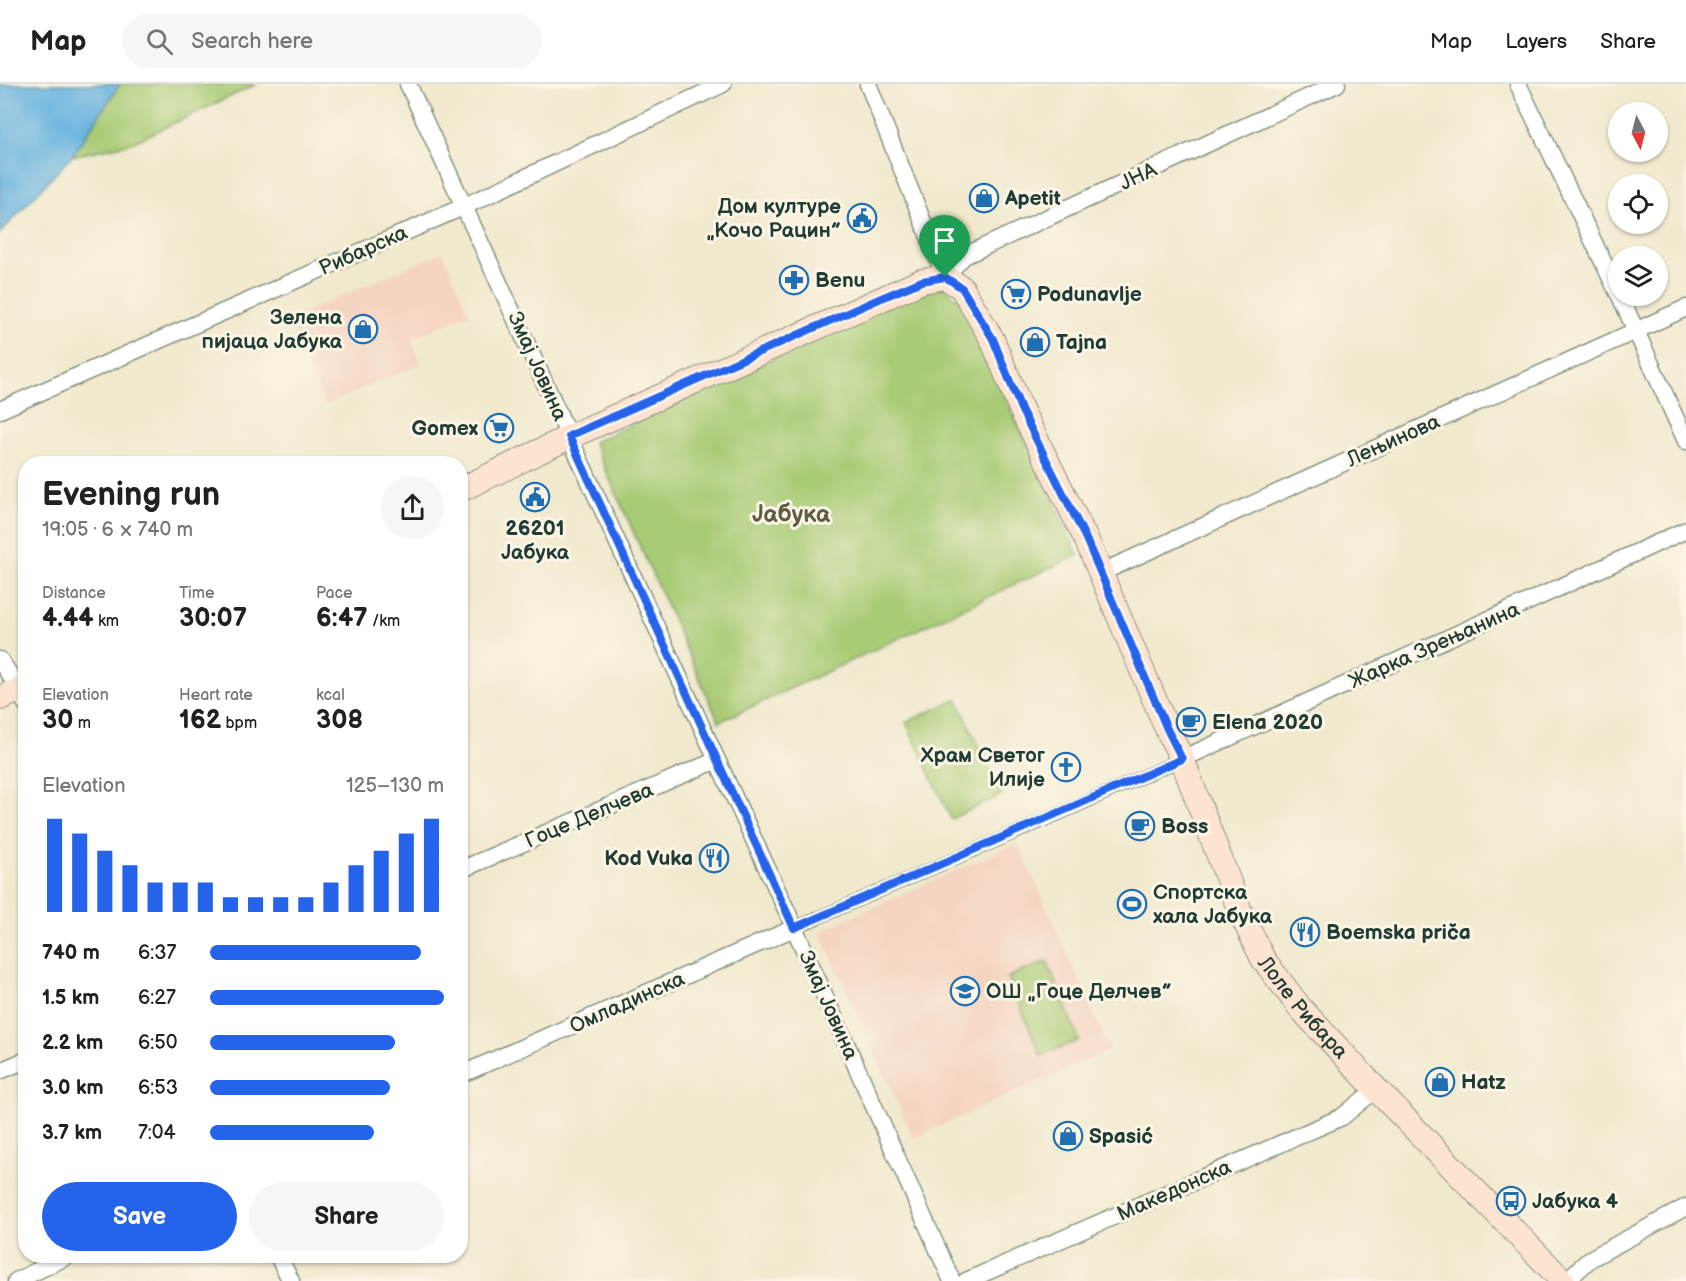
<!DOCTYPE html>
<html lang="en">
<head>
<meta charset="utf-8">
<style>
  :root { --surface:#fff; --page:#f6f6f6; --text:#202124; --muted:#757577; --line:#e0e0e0; --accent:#2563eb }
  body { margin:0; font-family:"Balsamiq Sans",sans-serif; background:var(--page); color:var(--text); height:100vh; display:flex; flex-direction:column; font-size:22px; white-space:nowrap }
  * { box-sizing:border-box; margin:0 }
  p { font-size:20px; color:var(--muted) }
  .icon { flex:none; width:33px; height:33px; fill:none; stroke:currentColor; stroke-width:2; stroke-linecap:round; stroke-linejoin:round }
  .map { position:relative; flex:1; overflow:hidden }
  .side { position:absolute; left:18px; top:372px; width:450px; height:807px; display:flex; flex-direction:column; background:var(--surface); border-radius:24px; box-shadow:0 2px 4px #0004 }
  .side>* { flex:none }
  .needle { width:39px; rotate:173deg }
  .tools { position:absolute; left:1608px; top:18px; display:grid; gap:12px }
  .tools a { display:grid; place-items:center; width:60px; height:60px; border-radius:50%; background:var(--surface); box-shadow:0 2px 4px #0004; font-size:30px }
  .pin { position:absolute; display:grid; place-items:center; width:51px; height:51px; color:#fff; margin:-62px -26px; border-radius:50% 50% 50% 0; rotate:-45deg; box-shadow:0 0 6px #0007 }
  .pin .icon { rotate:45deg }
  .round { display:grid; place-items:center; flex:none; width:63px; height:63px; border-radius:32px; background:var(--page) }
  .summary { display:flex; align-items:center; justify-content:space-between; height:102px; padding:0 24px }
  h1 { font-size:33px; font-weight:600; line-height:45px }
  .metrics { display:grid; grid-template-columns:repeat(3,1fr); gap:9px; height:102px; padding:6px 24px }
  .metrics div { display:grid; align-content:center }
  .metrics b { font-size:26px; font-weight:600 }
  .metrics small { font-size:16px; font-weight:400 }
  .metrics p { font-size:16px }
  .chart { height:168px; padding:12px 24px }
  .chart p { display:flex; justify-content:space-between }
  .chart svg { width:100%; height:108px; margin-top:6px; stroke:var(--accent); stroke-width:6 }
  .cta { display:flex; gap:12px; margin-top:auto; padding:12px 24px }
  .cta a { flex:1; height:69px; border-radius:36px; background:var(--accent); color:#fff; font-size:24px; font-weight:600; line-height:69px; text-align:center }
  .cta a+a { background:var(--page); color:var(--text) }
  ul { padding:0 24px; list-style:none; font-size:20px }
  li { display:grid; grid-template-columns:96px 72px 1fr; align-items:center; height:45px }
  li i { height:15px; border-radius:8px; background:var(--accent) }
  header { display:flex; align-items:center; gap:36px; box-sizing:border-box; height:84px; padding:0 30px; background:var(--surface); border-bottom:2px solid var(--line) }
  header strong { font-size:28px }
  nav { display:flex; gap:33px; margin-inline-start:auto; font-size:21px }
  .search { width:420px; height:54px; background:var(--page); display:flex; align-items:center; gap:15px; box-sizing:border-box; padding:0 21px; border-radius:33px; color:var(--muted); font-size:22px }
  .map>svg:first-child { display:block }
  .built { fill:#f4d3c0 }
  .green { fill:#a8cb74; stroke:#648454; stroke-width:1.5 }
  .water { fill:#67b3e0; stroke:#43788a; stroke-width:1.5 }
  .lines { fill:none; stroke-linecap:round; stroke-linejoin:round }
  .pedestrian-casing { stroke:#889380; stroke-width:14 }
  .minor-casing { stroke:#889380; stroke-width:19 }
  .secondary-casing { stroke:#889380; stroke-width:26 }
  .pedestrian { stroke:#fff; stroke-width:12 }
  .minor { stroke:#fff; stroke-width:16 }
  .secondary { stroke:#fde4d1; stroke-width:24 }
  .route-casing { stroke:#fff; stroke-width:12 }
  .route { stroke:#2563eb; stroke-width:8 }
  .labels { text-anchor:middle; stroke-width:6; stroke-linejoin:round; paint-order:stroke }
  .street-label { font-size:21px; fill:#1f3d34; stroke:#fcf5e5 }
  .poi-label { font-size:21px; font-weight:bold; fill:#1f3d34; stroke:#fcf5e5; text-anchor:start }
  .quarter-label { font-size:24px; font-weight:bold; fill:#5b5e46; stroke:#fcf5e5 }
</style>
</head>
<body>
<header>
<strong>Map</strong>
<div class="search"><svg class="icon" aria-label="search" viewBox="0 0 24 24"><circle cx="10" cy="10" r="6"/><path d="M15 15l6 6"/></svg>Search here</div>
<nav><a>Map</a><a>Layers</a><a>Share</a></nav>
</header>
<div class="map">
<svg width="1686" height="1197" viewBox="0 0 1686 1197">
  <rect width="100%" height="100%" fill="#fcf5e5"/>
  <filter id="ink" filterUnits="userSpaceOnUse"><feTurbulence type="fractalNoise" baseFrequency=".0167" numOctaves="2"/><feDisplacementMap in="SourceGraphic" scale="12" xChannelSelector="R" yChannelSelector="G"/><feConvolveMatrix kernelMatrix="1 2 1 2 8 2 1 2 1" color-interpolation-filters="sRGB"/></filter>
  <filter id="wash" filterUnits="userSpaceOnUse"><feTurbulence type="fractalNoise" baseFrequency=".008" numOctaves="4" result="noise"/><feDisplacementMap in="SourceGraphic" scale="24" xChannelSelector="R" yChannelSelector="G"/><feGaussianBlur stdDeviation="1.35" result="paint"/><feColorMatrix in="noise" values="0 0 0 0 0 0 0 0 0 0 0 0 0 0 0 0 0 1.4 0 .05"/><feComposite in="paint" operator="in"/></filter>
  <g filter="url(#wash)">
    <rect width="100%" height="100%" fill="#f0e9cd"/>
    <path class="built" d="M443,168l26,62 -58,25 10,25 -96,41 -37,-86z
      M1018,759l92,207 -197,88 -93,-207z"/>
    <path class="green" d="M120,0h137l-125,59 -60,13z
      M944,204l17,13 117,254 -359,167 -126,-280 330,-153z
      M957,615l45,96 -51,24 -45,-97z
      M1047,877l32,79 -38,16 -33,-79z"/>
    <path class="water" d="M0,0h120l-48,72 -72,77z"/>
  </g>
  <g filter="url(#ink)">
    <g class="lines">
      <g class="pedestrian-casing">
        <path id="pedestrian" d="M794,844l272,-117 116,-52"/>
      </g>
      <g class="minor-casing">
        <path id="minor" d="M408,0l309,676 68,147 167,374
          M868,0l77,193 19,-21 373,-172
          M1518,0l100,209
          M1620,212l66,145
          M0,326l465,-204 258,-122
          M1100,489l586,-265
          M0,576l19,29 7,15
          M1182,675l504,-229
          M460,786l257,-110
          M0,987l26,-11
          M460,991l334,-147
          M278,1172l13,25
          M16,1197l52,-25
          M966,1197l376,-164 34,-28
          M1566,1197l24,-22 96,-52"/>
      </g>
      <g class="secondary-casing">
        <g id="secondary">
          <path id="s1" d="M460,406l109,-53 353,-156 23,-4 17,11 30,51 29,70 65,130 81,190 15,30 59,155 22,45 38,50 75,80 187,192"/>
          <path d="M0,614l26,-11"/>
        </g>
      </g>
      <use href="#pedestrian" class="pedestrian"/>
      <use href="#minor" class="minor"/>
      <use href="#secondary" class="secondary"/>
    </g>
  </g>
  <g class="lines" filter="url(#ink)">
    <g class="route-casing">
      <path id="route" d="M945,193l17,11 31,51 28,70 65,130 81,190 15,30 -388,169 -225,-492 310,-137 43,-18z"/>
    </g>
    <use href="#route" class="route"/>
  </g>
  <defs>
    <g id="shop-ring" transform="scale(1.5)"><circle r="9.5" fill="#fcf5e5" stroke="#1f6fb2" stroke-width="1.5"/><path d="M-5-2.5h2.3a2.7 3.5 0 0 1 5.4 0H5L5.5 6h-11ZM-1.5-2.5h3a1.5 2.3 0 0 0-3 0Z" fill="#1f6fb2"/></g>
    <g id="civic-ring" transform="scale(1.5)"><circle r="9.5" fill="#fcf5e5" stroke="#1f6fb2" stroke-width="1.5"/><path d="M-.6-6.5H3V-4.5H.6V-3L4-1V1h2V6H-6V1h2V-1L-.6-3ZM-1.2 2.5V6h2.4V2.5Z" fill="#1f6fb2"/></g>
    <g id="pharmacy-ring" transform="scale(1.5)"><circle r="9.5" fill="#fcf5e5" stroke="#1f6fb2" stroke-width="1.5"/><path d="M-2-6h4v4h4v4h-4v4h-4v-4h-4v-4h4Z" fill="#1f6fb2"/></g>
    <g id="supermarket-ring" transform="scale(1.5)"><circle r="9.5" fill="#fcf5e5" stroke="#1f6fb2" stroke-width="1.5"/><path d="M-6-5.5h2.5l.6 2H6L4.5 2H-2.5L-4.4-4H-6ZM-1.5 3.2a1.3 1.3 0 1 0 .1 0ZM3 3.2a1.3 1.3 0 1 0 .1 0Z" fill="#1f6fb2"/></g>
    <g id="cafe-ring" transform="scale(1.5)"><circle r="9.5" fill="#fcf5e5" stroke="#1f6fb2" stroke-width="1.5"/><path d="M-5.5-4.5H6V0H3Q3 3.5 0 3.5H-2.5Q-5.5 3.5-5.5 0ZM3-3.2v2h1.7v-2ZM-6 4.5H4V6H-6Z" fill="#1f6fb2"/></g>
    <g id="church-ring" transform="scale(1.5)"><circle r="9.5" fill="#fcf5e5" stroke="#1f6fb2" stroke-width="1.5"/><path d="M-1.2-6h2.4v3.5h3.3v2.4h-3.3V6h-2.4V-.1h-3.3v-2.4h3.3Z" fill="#1f6fb2"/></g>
    <g id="restaurant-ring" transform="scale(1.5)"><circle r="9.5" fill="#fcf5e5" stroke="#1f6fb2" stroke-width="1.5"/><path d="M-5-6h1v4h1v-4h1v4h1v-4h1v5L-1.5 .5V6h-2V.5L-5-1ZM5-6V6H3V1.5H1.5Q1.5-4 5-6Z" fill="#1f6fb2"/></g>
    <g id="stadium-ring" transform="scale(1.5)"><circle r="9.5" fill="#fcf5e5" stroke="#1f6fb2" stroke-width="1.5"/><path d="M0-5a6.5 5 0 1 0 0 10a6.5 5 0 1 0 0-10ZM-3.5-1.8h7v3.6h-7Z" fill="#1f6fb2"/></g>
    <g id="school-ring" transform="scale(1.5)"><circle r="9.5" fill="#fcf5e5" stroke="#1f6fb2" stroke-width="1.5"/><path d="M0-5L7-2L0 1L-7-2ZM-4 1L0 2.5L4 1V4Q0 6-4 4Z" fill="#1f6fb2"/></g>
    <g id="bus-ring" transform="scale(1.5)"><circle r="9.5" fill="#fcf5e5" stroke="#1f6fb2" stroke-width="1.5"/><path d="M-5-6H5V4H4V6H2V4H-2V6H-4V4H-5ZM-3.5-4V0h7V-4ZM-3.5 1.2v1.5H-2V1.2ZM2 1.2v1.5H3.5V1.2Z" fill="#1f6fb2"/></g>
  </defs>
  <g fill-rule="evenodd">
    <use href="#shop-ring" x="984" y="114"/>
    <use href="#civic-ring" x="862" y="134"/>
    <use href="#pharmacy-ring" x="794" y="196"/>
    <use href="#supermarket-ring" x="1016" y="210"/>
    <use href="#shop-ring" x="363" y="245"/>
    <use href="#shop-ring" x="1035" y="258"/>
    <use href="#supermarket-ring" x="499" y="344"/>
    <use href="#civic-ring" x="535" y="413"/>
    <use href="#cafe-ring" x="1191" y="638"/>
    <use href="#church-ring" x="1066" y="683"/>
    <use href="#cafe-ring" x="1140" y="742"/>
    <use href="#restaurant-ring" x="714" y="774"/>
    <use href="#stadium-ring" x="1132" y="820"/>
    <use href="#restaurant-ring" x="1305" y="848"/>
    <use href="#school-ring" x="965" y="907"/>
    <use href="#shop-ring" x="1440" y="998"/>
    <use href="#shop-ring" x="1068" y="1052"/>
    <use href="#bus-ring" x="1511" y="1117"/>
  </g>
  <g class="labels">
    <g class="street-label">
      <text transform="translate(1138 92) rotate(-25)" y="7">ЈНА</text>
      <text transform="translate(363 166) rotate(-24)" y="7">Рибарска</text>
      <text transform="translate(538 282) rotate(66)" y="7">Змај Јовина</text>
      <text transform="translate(1393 356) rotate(-24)" y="7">Лењинова</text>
      <text transform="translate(1434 561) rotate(-24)" y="7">Жарка Зрењанина</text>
      <text transform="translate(589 731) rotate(-23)" y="7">Гоце Делчева</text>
      <text transform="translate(627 918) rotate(-24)" y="7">Омладинска</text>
      <text transform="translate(829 921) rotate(66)" y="7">Змај Јовина</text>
      <text dy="7" stroke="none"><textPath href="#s1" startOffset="1350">Лоле Рибара</textPath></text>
      <text transform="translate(1174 1106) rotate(-24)" y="7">Македонска</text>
    </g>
    <g class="poi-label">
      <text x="1005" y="121">Apetit</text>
      <text x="841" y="129" text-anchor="end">Дом културе<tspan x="841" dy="24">„Кочо Рацин”</tspan></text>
      <text x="815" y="203">Benu</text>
      <text x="1037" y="217">Podunavlje</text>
      <text x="342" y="240" text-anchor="end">Зелена<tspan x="342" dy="24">пијаца Јабука</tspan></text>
      <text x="1056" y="265">Tajna</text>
      <text x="478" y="351" text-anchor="end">Gomex</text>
      <text x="535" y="451" text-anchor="middle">26201<tspan x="535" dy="24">Јабука</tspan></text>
      <text x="1212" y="645">Elena 2020</text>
      <text x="1045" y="678" text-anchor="end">Храм Светог<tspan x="1045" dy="24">Илије</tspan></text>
      <text x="1161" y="749">Boss</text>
      <text x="693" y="781" text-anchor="end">Kod Vuka</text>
      <text x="1153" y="815">Спортска<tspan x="1153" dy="24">хала Јабука</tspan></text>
      <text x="1326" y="855">Boemska priča</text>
      <text x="986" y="914">ОШ „Гоце Делчев”</text>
      <text x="1461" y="1005">Hatz</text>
      <text x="1089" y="1059">Spasić</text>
      <text x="1532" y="1124">Јабука 4</text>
    </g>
    <g class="quarter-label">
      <text x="791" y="438">Јабука</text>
    </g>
  </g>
</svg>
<div class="tools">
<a><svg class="needle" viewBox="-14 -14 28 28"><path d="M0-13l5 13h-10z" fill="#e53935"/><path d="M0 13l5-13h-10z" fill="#757577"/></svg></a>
<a><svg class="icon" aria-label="locate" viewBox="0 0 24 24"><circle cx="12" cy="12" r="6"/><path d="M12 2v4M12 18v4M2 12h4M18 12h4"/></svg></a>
<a><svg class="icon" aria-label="layers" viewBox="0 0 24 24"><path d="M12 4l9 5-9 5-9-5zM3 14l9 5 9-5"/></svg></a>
</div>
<div class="pin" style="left:945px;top:193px;background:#1e9e55"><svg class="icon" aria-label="arrive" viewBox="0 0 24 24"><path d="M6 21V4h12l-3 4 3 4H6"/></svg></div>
<section class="side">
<div class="summary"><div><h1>Evening run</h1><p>19:05 · 6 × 740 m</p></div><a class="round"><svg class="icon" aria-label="share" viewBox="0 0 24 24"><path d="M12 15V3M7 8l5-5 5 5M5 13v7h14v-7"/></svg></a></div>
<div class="metrics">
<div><p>Distance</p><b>4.44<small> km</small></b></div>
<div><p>Time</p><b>30:07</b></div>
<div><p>Pace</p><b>6:47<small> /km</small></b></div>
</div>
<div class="metrics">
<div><p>Elevation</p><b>30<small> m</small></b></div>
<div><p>Heart rate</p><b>162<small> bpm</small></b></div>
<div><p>kcal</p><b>308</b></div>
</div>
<div class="chart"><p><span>Elevation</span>125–130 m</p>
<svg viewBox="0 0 160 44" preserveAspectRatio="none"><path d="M5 44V6M15 44V12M25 44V19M35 44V25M45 44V32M55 44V32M65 44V32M75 44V38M85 44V38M95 44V38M105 44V38M115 44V32M125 44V25M135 44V19M145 44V12M155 44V6"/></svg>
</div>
<ul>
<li><b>740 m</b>6:37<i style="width:90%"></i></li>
<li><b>1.5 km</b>6:27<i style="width:100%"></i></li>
<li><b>2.2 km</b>6:50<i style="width:79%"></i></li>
<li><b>3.0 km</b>6:53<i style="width:77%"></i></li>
<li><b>3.7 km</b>7:04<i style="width:70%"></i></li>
</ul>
<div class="cta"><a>Save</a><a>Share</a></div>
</section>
</div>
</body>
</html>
